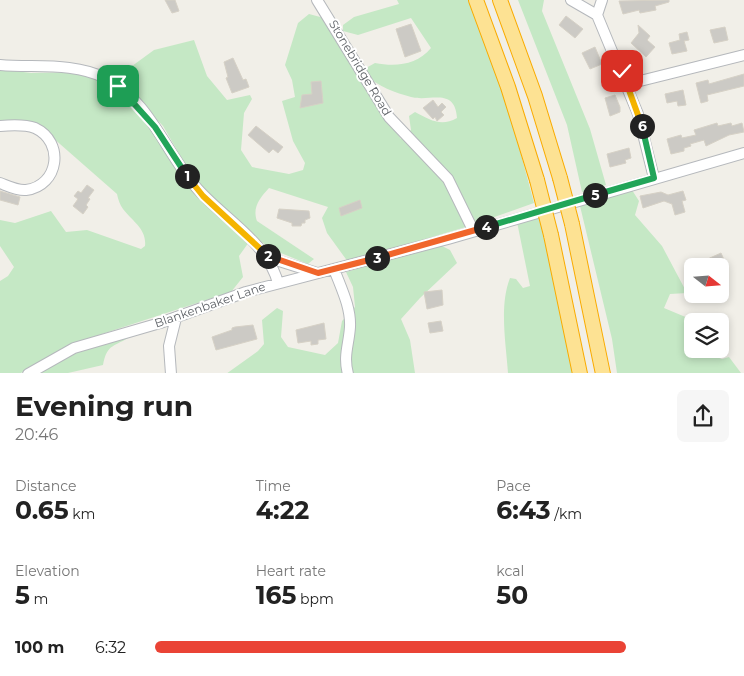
<!DOCTYPE html>
<html lang="en">
<head>
<meta charset="utf-8">
<style>
  :root { --surface:#fff; --page:#f6f6f6; --text:#222; --muted:#767676; --accent:#ea4335 }
  body { margin:0; font-family:Montserrat,sans-serif; background:var(--page); color:var(--text); height:100vh; display:flex; flex-direction:column; font-size:19px; white-space:nowrap }
  * { box-sizing:border-box; margin:0 }
  p { font-size:16px; color:var(--muted) }
  .icon { flex:none; width:28px; height:28px; fill:none; stroke:currentColor; stroke-width:2; stroke-linecap:round; stroke-linejoin:round }
  .map { position:relative; height:373px; overflow:hidden }
  .panel { display:flex; flex-direction:column; background:var(--surface); flex:1 }
  .panel>* { flex:none }
  .needle { width:32px; rotate:107deg }
  .fabs { position:absolute; left:684px; top:258px; display:grid; gap:10px }
  .fabs a { display:grid; place-items:center; width:45px; height:45px; border-radius:8px; background:var(--surface); box-shadow:0 2px 8px #0003; font-size:25px }
  .pin { position:absolute; display:grid; place-items:center; width:42px; height:42px; color:#fff; margin:-21px; border-radius:10px; box-shadow:0 2px 8px #0006 }
  .km { position:absolute; width:25px; height:25px; margin:-12px; border-radius:50%; background:#222; color:#fff; font-size:14px; line-height:25px; text-align:center }
  .round { display:grid; place-items:center; flex:none; width:52px; height:52px; border-radius:8px; background:var(--page) }
  .head { display:flex; align-items:center; justify-content:space-between; height:85px; padding:0 15px }
  h1 { font-size:28px; font-weight:700; line-height:38px }
  .stats { display:grid; grid-template-columns:repeat(3,1fr); gap:8px; height:85px; padding:5px 15px }
  .stats div { display:grid; align-content:center }
  .stats b { font-size:25px; font-weight:700 }
  .stats small { font-size:14px; font-weight:400 }
  .stats p { font-size:14px }
  ul { padding:0 15px; list-style:none; font-size:16px }
  li { display:grid; grid-template-columns:80px 60px 1fr; align-items:center; height:38px }
  li i { height:12px; border-radius:6px; background:var(--accent) }
  .map>svg:first-child { display:block }
  .green { fill:#c5e8c5 }
  .building { fill:#cccac5; stroke:#d6d1c6 }
  .lines { fill:none; stroke-linecap:round; stroke-linejoin:round }
  .minor-casing { stroke:#b5b8bc; stroke-width:12 }
  .highway-casing { stroke:#f9ab00; stroke-width:16 }
  .minor { stroke:#fff; stroke-width:10 }
  .highway { stroke:#fde293; stroke-width:14 }
  .highway-bridge-casing { stroke:#f9ab00; stroke-width:16; stroke-linecap:butt }
  .highway-bridge { stroke:#fde293; stroke-width:14 }
  .split-1-casing { stroke:#fff; stroke-width:10 }
  .split-2-casing { stroke:#fff; stroke-width:10 }
  .split-3-casing { stroke:#fff; stroke-width:10 }
  .split-4-casing { stroke:#fff; stroke-width:10 }
  .split-5-casing { stroke:#fff; stroke-width:10 }
  .split-6-casing { stroke:#fff; stroke-width:10 }
  .split-7-casing { stroke:#fff; stroke-width:10 }
  .split-1 { stroke:#22a559; stroke-width:6 }
  .split-2 { stroke:#f5b400; stroke-width:6 }
  .split-3 { stroke:#f0652b; stroke-width:6 }
  .split-4 { stroke:#f0652b; stroke-width:6 }
  .split-5 { stroke:#22a559; stroke-width:6 }
  .split-6 { stroke:#22a559; stroke-width:6 }
  .split-7 { stroke:#f5b400; stroke-width:6 }
  .labels { text-anchor:middle; stroke-width:4; stroke-linejoin:round; paint-order:stroke }
  .street-label { font-size:12px; fill:#5f6368; stroke:#fff }
</style>
</head>
<body>
<div class="map">
<svg width="744" height="374" viewBox="0 0 744 374">
  <rect width="100%" height="100%" fill="#f1efe8"/>
  <path class="green" d="M397,0h71l35,87 31,116 -68,24 -118,35 -21,-29 -5,-15 6,-11 -59,-19c-9,10 -17,19 -12,33l57,38 -6,5 -37,-15 -34,-25 -42,-43 -32,-55 -46,-49 37,-27 40,-10 13,36 20,24 23,-5 2,4 -8,14 -3,37 11,17 37,7 14,-4 2,-7 -12,-22 -11,-40 13,-4 -3,-17 -7,-15 13,-42 11,-9 15,4 42,70 35,51 10,-9 -2,-14 6,-4c15,8 26,15 42,6 -2,-31 -27,-16 -46,-21 -15,-4 -34,-11 -45,-22v-7l9,-5c21,4 42,2 56,-15l-20,-30 -53,17 -15,-4v-6l11,-8 45,-13z
    M518,0h26l-2,11 48,118 16,56 -24,7 -15,-67z
    M0,69l31,4 46,-1 17,5 26,13 27,29 28,43 74,80 -10,14 4,21 -12,15 -129,42 -43,17 -40,23 -19,-1v-92l8,-5 6,-9 -14,-21v-26l15,3 36,-12 15,21 21,-2 54,19 4,-3c2,-17 -13,-25 -22,-37 -3,-4 -5,-10 -6,-15l-73,-64 -44,-7z
    M632,190l7,11 -4,14 27,31 25,47 -17,1 -6,14 31,13h-3v28h14l1,4 15,6 7,-2 12,16h-124l-5,-34 -32,-133z
    M540,217l18,80 14,76h-64c-2,-29 -9,-67 2,-95l6,1 7,9 7,-2 -13,-64z
    M440,245l10,5 7,13 -37,35 -19,21 9,21 5,33 -189,1 32,-23 6,-7 -2,-24 15,-12 6,3 -2,26 7,10 37,8 13,-12 4,-22 13,-14 -2,-20 -7,-15z
    M131,336c-16,11 -24,7 -28,29l-35,8 -33,1 31,-19z"/>
  <path class="building" d="M165,0h10l4,11 -7,2z
    M669,0v2l-14,4 1,4 -16,3 -1,-3 -16,4 -4,-13z
    M566,16l17,13 -8,9 -16,-13z
    M411,24l10,27 -16,6 -9,-28z
    M638,25l12,11 -3,4 8,7 -9,10 -15,-14 8,-10z
    M725,27l3,13 -14,3 -4,-13z
    M687,32l2,8 -5,1 3,10 -15,3 -3,-11 11,-3 -1,-6z
    M595,47l7,17 -12,5 -8,-16z
    M233,58l10,22 3,-1 3,8 -17,6 -6,-15 2,-1 -4,-15z
    M744,74v12l-37,9 1,6 -7,2 -5,-20 12,-3 1,4z
    M321,81l2,22 -23,5 2,-13 10,-1 -1,-12z
    M683,90l3,15 -8,1 -1,-5 -10,2 -2,-9z
    M615,95l5,12v5l-10,4 -5,-18z
    M433,100l5,7 4,-4 4,4 -5,5 3,3 -7,6 -2,-4 -2,2 -10,-11z
    M717,123l1,3 13,-3 1,3 10,-3 2,9 -15,3 -23,11 -2,-6 -14,4 1,2 -7,2v3l-13,3 -4,-15 14,-4 1,3 14,-3 -2,-5z
    M256,126l27,21 -5,6 -5,-4 -4,4 -21,-18z
    M629,148l2,10 -6,2 1,3 -16,4 -3,-13z
    M87,185l7,5 -6,8 2,1 -4,6 2,2 -5,7 -10,-8 5,-7 -4,-3 4,-5 3,2z
    M0,191l20,6 -2,8 -18,-5z
    M683,191l3,9 -4,1 3,11 -10,3 -3,-11 -8,-3 -21,7 -3,-12 21,-4 7,3z
    M360,200l2,8 -21,8 -2,-8z
    M279,209l30,2 1,7 -5,2v3h-3l-1,3h-9v-3l-15,-5z
    M721,253l5,11 -6,2h-28z
    M442,290l1,15 -16,4 -3,-17z
    M441,321l2,10 -13,2 -2,-10z
    M324,323l2,16 -8,1v4l-7,1v-4l-13,2 -2,-13z
    M253,325l4,14 -41,11 -4,-13 20,-7v-2l3,-1z"/>
  <g class="lines">
    <g class="minor-casing">
      <path id="minor" d="M317,0l72,117 59,62 25,51
        M571,0l26,15 41,99 16,64
        M597,15l5,-15
        M0,65c35,3 73,-3 105,13 44,22 60,73 90,108 26,31 72,55 83,97
        M628,84l116,-29
        M0,126c11,-1 24,-2 35,2 30,14 24,58 -9,62 -8,1 -18,-4 -26,-7
        M265,254l11,6 41,13
        M334,269c7,19 17,38 16,58 -1,17 -7,29 -2,47
        M28,374l46,-26 86,-25 86,-31 202,-53 296,-86
        M171,374l-2,-28 7,-28"/>
    </g>
    <g class="highway-casing">
      <path id="highway" d="M476,0l32,87 29,93
        M500,0l35,96 25,82
        M572,224l31,150
        M551,235l29,139"/>
    </g>
    <use href="#minor" class="minor"/>
    <use href="#highway" class="highway"/>
    <g class="highway-bridge-casing">
      <path id="highway-bridge" d="M560,178l12,46
        M537,180l14,55"/>
    </g>
    <use href="#highway-bridge" class="highway-bridge"/>
  </g>
  <g class="lines">
    <g class="split-1-casing">
      <path id="split-1" d="M118,86l37,41 32,49"/>
    </g>
    <g class="split-2-casing">
      <path id="split-2" d="M187,176l16,20 65,60"/>
    </g>
    <g class="split-3-casing">
      <path id="split-3" d="M268,256l50,17 59,-15"/>
    </g>
    <g class="split-4-casing">
      <path id="split-4" d="M377,258l109,-31"/>
    </g>
    <g class="split-5-casing">
      <path id="split-5" d="M486,227l109,-32"/>
    </g>
    <g class="split-6-casing">
      <path id="split-6" d="M595,195l59,-17 -12,-52"/>
    </g>
    <g class="split-7-casing">
      <path id="split-7" d="M622,71l20,55"/>
    </g>
    <use href="#split-1" class="split-1"/>
    <use href="#split-2" class="split-2"/>
    <use href="#split-3" class="split-3"/>
    <use href="#split-4" class="split-4"/>
    <use href="#split-5" class="split-5"/>
    <use href="#split-6" class="split-6"/>
    <use href="#split-7" class="split-7"/>
  </g>
  <g class="labels">
    <g class="street-label">
      <text transform="translate(360 68) rotate(59)" y="4">Stonebridge Road</text>
      <text transform="translate(210 305) rotate(-19)" y="4">Blankenbaker Lane</text>
    </g>
  </g>
</svg>
<div class="fabs">
<a><svg class="needle" viewBox="-14 -14 28 28"><path d="M0-13l5 13h-10z" fill="#e53935"/><path d="M0 13l5-13h-10z" fill="#767676"/></svg></a>
<a><svg class="icon" aria-label="layers" viewBox="0 0 24 24"><path d="M12 4l9 5-9 5-9-5zM3 14l9 5 9-5"/></svg></a>
</div>
<div class="pin" style="left:118px;top:86px;background:#1e9e55"><svg class="icon" aria-label="arrive" viewBox="0 0 24 24"><path d="M6 21V4h12l-3 4 3 4H6"/></svg></div>
<div class="pin" style="left:622px;top:71px;background:#d93025"><svg class="icon" aria-label="check" viewBox="0 0 24 24"><path d="M5 12l5 5 9-10"/></svg></div>
<b class="km" style="left:187px;top:176px">1</b>
<b class="km" style="left:268px;top:256px">2</b>
<b class="km" style="left:377px;top:258px">3</b>
<b class="km" style="left:486px;top:227px">4</b>
<b class="km" style="left:595px;top:195px">5</b>
<b class="km" style="left:642px;top:126px">6</b>
</div>
<section class="panel">
<div class="head"><div><h1>Evening run</h1><p>20:46</p></div><a class="round"><svg class="icon" aria-label="share" viewBox="0 0 24 24"><path d="M12 15V3M7 8l5-5 5 5M5 13v7h14v-7"/></svg></a></div>
<div class="stats">
<div><p>Distance</p><b>0.65<small> km</small></b></div>
<div><p>Time</p><b>4:22</b></div>
<div><p>Pace</p><b>6:43<small> /km</small></b></div>
</div>
<div class="stats">
<div><p>Elevation</p><b>5<small> m</small></b></div>
<div><p>Heart rate</p><b>165<small> bpm</small></b></div>
<div><p>kcal</p><b>50</b></div>
</div>
<ul>
<li><b>100 m</b>6:32<i style="width:82%"></i></li>
</ul>
</section>
</body>
</html>
